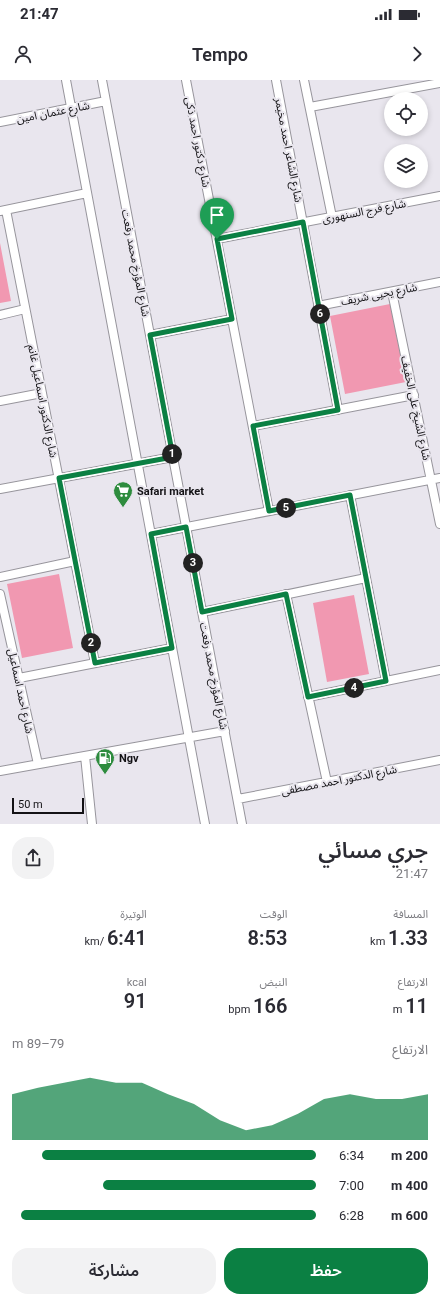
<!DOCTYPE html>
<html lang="ar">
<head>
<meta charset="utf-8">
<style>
  :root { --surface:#fff; --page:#f2f2f3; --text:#2b2b33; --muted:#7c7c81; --accent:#0b8043 }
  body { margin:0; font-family:Roboto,"Noto Sans Arabic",sans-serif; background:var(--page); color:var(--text); direction:rtl; height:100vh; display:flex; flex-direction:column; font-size:15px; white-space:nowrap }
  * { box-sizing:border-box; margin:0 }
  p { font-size:13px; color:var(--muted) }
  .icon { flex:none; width:22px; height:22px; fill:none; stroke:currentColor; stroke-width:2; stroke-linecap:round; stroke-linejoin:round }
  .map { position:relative; height:744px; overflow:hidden; direction:ltr }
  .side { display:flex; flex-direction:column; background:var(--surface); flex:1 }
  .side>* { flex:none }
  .buttons { position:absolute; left:384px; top:12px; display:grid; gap:8px }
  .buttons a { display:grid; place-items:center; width:44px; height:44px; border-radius:50%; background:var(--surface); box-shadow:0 2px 6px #0003; font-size:20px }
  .scale { position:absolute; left:12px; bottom:10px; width:72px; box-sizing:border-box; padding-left:4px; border:2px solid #131215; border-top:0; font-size:11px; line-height:14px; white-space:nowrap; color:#131215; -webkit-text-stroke:3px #e9e6ee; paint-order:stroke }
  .pin { position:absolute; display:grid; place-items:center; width:34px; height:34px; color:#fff; margin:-41px -17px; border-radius:50% 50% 50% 0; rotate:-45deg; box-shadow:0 0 4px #0007 }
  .pin .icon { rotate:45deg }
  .km { position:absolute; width:20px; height:20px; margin:-10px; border-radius:50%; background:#222; color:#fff; font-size:11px; line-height:20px; text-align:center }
  .round { display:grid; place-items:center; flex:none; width:42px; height:42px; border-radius:16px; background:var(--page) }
  .head { display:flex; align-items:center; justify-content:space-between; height:68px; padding:0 12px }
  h1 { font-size:22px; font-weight:600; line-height:30px }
  .stats { display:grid; grid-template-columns:repeat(3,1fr); gap:6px; height:68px; padding:4px 12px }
  .stats div { display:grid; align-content:center }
  .stats b { font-size:20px; font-weight:600 }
  .stats small { font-size:11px; font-weight:400 }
  .stats p { font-size:11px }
  .chart { height:112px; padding:8px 12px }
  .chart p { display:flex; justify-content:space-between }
  .chart svg { width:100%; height:72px; margin-top:4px; fill:var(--accent); opacity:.7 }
  .button { display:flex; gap:8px; margin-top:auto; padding:8px 12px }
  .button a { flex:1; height:46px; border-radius:16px; background:var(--accent); color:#fff; font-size:16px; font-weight:600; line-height:46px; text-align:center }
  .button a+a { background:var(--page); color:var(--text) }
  ul { padding:0 12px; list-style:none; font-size:13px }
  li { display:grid; grid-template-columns:64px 48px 1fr; align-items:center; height:30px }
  li i { height:10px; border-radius:5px; background:var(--accent) }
  .status { display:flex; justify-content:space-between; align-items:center; height:28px; padding:0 20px; background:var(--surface); direction:ltr }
  .status svg { height:11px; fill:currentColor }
  header { display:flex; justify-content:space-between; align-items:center; height:52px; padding:0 12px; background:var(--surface); font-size:18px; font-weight:600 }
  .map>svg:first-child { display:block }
  .green { fill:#f198b1 }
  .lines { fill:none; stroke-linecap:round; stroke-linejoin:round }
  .minor-casing { stroke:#97959c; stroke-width:10 }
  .minor { stroke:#fff; stroke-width:8 }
  .route-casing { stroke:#fff; stroke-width:8 }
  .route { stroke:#0b8043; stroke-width:5 }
  .labels { text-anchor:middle; stroke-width:4; stroke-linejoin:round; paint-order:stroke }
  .street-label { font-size:11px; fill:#131215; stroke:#e9e6ee }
  .poi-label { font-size:11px; font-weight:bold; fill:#131215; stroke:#e9e6ee; text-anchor:start }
</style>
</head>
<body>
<div class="status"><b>21:47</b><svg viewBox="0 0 49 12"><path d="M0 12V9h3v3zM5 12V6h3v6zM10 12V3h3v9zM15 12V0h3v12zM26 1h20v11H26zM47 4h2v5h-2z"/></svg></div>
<header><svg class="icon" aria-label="forward" viewBox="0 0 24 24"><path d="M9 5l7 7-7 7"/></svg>Tempo<svg class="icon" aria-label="person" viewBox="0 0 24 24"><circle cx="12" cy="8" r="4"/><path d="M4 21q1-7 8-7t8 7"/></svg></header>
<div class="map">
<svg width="440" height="744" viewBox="0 0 440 744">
  <rect width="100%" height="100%" fill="#e9e6ee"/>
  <path class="green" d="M0,163l11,58 -11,2z
    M390,224l16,78 -61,12 -15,-78z
    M59,494l14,74 -51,10 -15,-74z
    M354,515l15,79 -42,8 -14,-79z"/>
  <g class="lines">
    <g class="minor-casing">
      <path id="minor" d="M66,0l139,744
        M102,0l140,744
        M186,0l83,431
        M276,0l62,330
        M304,0l28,137
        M310,27l130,-24
        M0,42l106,-21
        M6,130l89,453
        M0,131l87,-18
        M217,159l223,-43
        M392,212l48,232
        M318,226l122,-24
        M0,235l25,-6
        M150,255l82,-16
        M0,321l42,-8
        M253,346l161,-31
        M0,409l173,-32
        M350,415l36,186
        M151,454l289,-56
        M0,497l75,-16
        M0,514l38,170
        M286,514l41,188
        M202,532l164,-34
        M19,598l153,-30
        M308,617l132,-27
        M85,676l7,68
        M0,691l225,-40
        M238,719l202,-39"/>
    </g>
    <use href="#minor" class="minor"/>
  </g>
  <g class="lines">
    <g class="route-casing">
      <path id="route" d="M303,142l35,188 -85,16 16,85 81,-16 36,186 -78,16 -22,-103 -84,18 -16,-85 -35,7 21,114 -77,15 -36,-185 114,-21 -23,-122 82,-16 -15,-80z"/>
    </g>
    <use href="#route" class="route"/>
  </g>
  <defs>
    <g id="supermarket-pin" transform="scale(1)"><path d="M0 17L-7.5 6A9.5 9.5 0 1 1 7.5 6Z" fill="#2e8c3e" stroke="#e9e6ee"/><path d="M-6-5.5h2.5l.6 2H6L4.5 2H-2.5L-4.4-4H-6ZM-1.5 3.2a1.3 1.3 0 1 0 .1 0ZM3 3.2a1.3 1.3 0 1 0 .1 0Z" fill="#fff"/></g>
    <g id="fuel-pin" transform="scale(1)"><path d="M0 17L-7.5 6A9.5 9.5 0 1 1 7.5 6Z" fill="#2e8c3e" stroke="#e9e6ee"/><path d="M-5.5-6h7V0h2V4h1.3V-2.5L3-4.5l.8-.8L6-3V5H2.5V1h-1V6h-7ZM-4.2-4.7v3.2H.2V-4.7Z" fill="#fff"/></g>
  </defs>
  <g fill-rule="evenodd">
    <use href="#supermarket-pin" x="123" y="411"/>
    <use href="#fuel-pin" x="105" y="678"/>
  </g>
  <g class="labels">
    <g class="street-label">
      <text transform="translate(53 32) rotate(-11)" y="4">شارع عثمان امين</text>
      <text transform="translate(198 62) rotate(79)" y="4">شارع دكتور احمد ذكى</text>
      <text transform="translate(289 70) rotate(79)" y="4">شارع الشاعر احمد مخيمر</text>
      <text transform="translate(364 131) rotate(-11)" y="4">شارع فرج السنهورى</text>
      <text transform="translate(136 183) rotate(79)" y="4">شارع المؤرخ محمد رفعت</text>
      <text transform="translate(379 214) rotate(-11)" y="4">شارع يحيى شريف</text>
      <text transform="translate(43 321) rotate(79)" y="4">شارع الدكتور اسماعيل غانم</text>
      <text transform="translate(416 328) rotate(78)" y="4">شارع الشيخ على الخفيف</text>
      <text transform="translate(214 596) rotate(79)" y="4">شارع المؤرخ محمد رفعت</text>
      <text transform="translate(21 611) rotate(78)" y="4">شارع احمد اسماعيل</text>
      <text transform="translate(339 700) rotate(-11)" y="4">شارع الدكتور احمد مصطفى</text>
    </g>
    <g class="poi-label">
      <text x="137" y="415">Safari market</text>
      <text x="119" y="682">Ngv</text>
    </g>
  </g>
</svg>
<div class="buttons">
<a><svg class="icon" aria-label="locate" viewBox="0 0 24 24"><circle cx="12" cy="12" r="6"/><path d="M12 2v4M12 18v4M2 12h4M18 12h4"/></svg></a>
<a><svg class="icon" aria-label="layers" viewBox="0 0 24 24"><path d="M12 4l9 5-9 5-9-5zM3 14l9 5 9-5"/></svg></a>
</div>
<div class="scale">50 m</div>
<div class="pin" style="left:217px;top:159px;background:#1e9e55"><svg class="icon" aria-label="arrive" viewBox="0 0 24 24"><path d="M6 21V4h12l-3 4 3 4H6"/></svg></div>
<b class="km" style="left:172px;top:374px">1</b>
<b class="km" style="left:91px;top:563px">2</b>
<b class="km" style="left:193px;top:483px">3</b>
<b class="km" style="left:354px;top:608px">4</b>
<b class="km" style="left:286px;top:428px">5</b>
<b class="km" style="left:320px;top:234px">6</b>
</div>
<section class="side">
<div class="head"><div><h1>جري مسائي</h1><p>21:47</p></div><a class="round"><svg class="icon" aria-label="share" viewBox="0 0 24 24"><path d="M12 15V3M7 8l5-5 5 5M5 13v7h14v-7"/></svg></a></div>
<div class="stats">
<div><p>المسافة</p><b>1.33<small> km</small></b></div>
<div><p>الوقت</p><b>8:53</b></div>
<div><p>الوتيرة</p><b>6:41<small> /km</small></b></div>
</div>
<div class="stats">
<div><p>الارتفاع</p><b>11<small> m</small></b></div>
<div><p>النبض</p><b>166<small> bpm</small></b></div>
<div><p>kcal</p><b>91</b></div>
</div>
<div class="chart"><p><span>الارتفاع</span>79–89 m</p>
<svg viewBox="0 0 160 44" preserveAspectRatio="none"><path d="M0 44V16L10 12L20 9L30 6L40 9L50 9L60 16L70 22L80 32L90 38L100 35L110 28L120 19L130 16L140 19L150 19L160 16V44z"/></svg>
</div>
<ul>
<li><b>200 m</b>6:34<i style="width:90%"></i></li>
<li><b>400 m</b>7:00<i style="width:70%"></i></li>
<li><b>600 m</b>6:28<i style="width:97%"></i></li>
</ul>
<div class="button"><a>حفظ</a><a>مشاركة</a></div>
</section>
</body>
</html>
